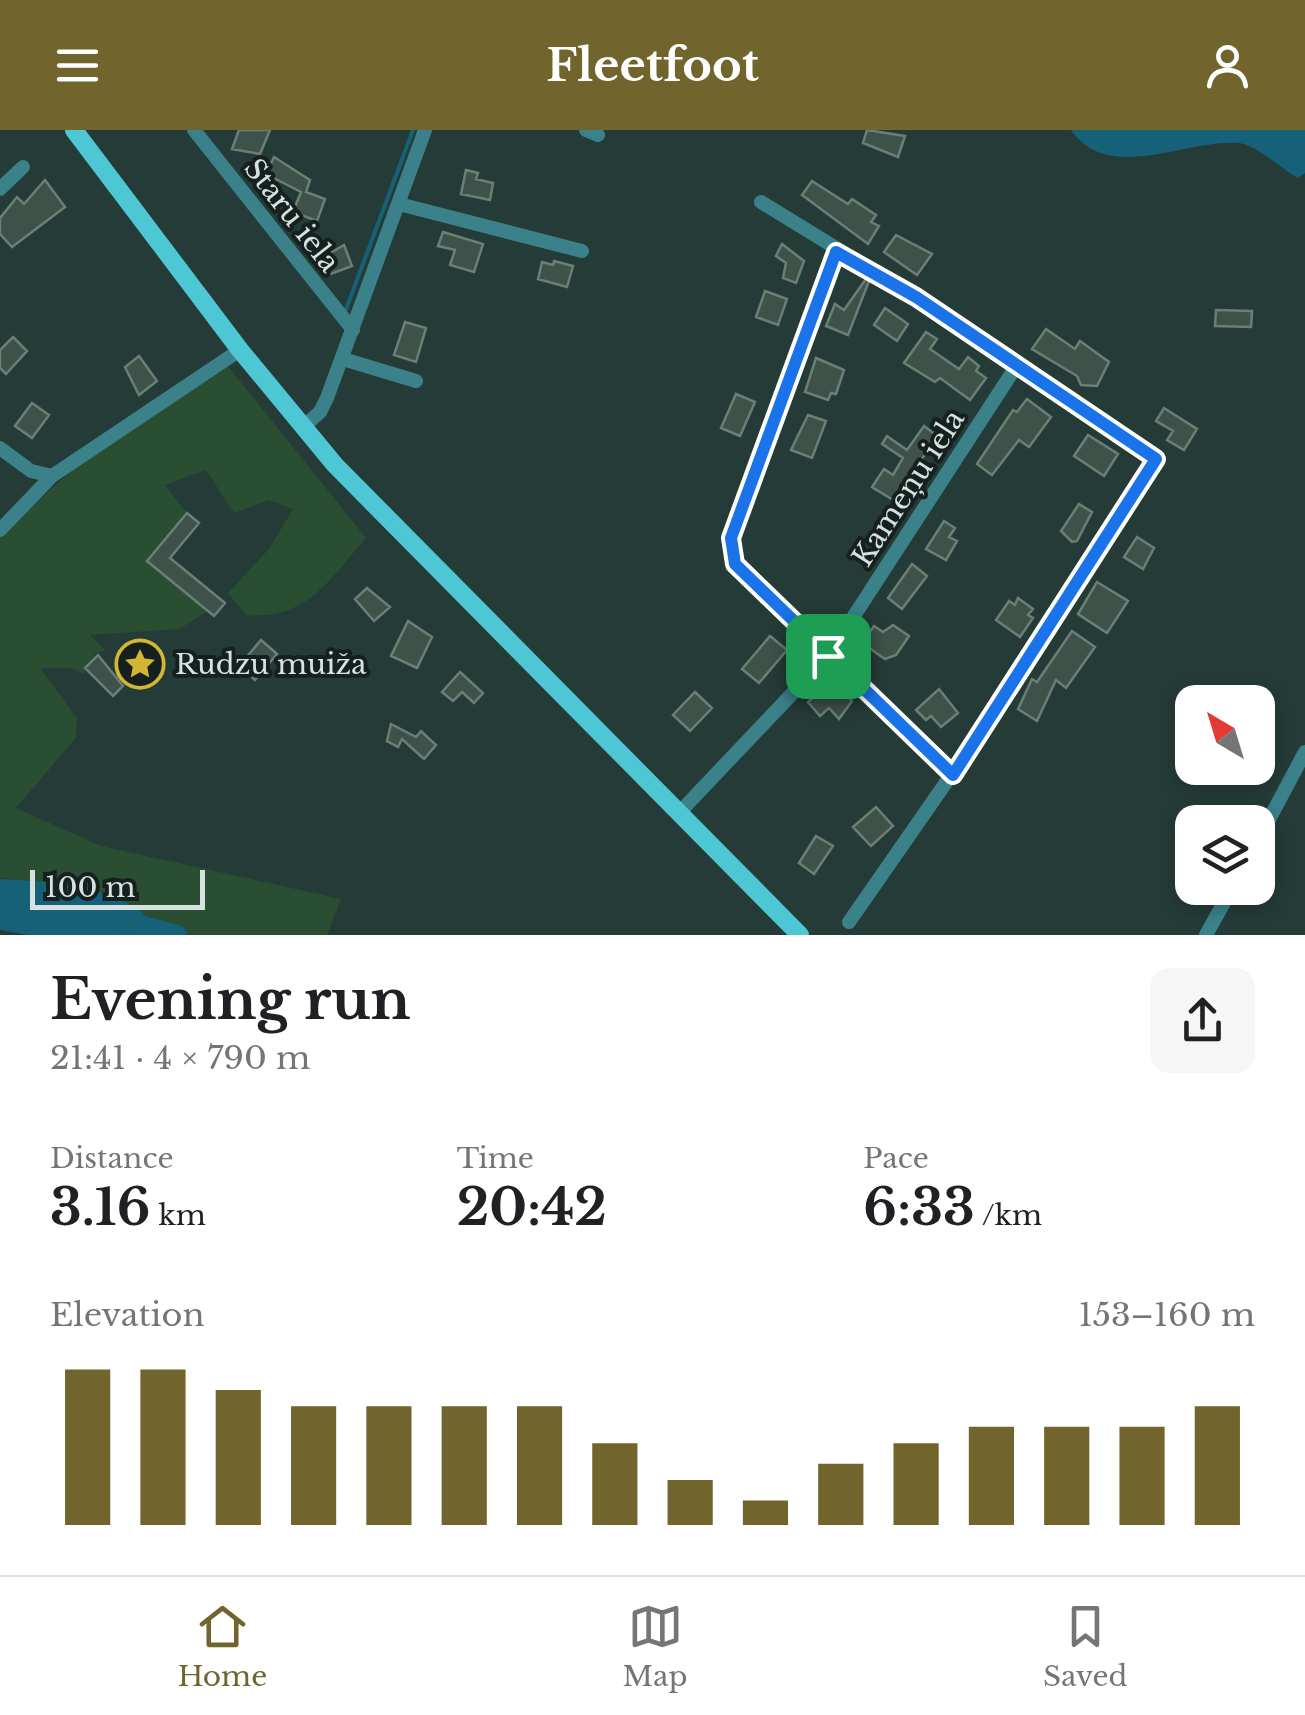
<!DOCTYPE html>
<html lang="en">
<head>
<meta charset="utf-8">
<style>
  :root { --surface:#fff; --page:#f6f6f6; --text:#202124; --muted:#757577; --line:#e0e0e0; --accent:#71642c }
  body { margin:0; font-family:"Libre Baskerville",serif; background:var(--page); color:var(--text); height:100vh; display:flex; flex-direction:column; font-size:38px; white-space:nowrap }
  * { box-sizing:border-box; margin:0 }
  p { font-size:32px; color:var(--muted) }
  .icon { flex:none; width:55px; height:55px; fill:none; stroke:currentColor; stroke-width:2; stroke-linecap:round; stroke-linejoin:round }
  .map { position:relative; height:805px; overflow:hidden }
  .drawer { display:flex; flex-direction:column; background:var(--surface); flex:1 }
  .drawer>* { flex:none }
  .needle { width:65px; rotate:322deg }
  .tools { position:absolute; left:1175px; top:555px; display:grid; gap:20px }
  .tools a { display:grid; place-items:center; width:100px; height:100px; border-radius:20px; background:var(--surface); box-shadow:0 5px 15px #0003; font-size:50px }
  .scale { position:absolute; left:30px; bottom:25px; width:175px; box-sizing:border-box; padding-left:10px; border:5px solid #d5e2e0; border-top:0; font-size:28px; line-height:35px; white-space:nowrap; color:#d5e2e0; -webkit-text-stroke:8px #16201f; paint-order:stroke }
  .pin { position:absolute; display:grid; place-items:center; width:85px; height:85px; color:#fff; margin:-42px; border-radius:20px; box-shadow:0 5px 15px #0006 }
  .round { display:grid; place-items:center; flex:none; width:105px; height:105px; border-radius:20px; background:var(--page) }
  .summary { display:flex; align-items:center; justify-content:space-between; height:170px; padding:0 50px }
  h1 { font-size:55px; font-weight:700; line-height:75px }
  .figures { display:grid; grid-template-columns:repeat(3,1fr); gap:15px; height:170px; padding:10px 50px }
  .figures div { display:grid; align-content:center }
  .figures b { font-size:50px; font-weight:700 }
  .figures small { font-size:28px; font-weight:400 }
  .figures p { font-size:28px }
  .chart { height:280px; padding:20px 50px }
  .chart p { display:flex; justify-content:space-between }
  .chart svg { width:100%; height:180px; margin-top:10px; stroke:var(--accent); stroke-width:6 }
  header { display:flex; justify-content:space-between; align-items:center; height:130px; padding:0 50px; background:var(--accent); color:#fff; font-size:45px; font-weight:700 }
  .tabs { display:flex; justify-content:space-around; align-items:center; height:140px; border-top:2px solid var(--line); background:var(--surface); font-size:28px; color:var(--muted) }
  .tabs a { display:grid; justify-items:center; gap:5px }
  .tabs .selected { color:var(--accent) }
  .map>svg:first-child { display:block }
  .green { fill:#294e32 }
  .water { fill:#146178 }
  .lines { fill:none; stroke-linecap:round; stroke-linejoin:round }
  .stream { stroke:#146178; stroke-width:4 }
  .river { stroke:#146178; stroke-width:20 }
  .building { fill:#3e524a; stroke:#6a7f76; stroke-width:2.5 }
  .minor { stroke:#3b8189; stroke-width:14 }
  .major { stroke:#4dc7d3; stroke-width:18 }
  .route-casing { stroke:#fff; stroke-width:20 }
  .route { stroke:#1a73e8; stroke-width:12 }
  .labels { text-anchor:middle; stroke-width:8; stroke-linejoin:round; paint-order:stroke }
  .street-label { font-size:28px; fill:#d5e2e0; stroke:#16201f }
  .poi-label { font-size:28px; fill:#d5e2e0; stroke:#16201f; text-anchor:start }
</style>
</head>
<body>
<header><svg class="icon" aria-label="menu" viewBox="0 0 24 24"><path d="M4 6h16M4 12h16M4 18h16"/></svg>Fleetfoot<svg class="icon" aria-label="person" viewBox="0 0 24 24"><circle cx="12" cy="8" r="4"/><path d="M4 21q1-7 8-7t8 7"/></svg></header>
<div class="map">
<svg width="1305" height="805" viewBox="0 0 1305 805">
  <rect width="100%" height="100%" fill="#253b38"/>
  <path class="green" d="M227,235l139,173c-36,41 -60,83 -120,77l-18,-22 41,-44 24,-40 -24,-9 -35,13 -28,-43 -41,15 22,28 -40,48 61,50 -29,18 -89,6 15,15 -10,4 -12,20 -11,-6h-32l37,50 -1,20 -60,70 85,38 240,53 -14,36h-135l-44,-14 -14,-14 -30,-13 -36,-10 -68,-6v-343l79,-71z"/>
  <path class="water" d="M1071,0h234v43l-7,5c-16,-9 -43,-34 -60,-35 -55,-3 -129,41 -167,-13z
    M0,749c47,2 102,5 142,33l5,18 -4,5h-114l-29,-5z"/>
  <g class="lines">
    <path class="stream" d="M345,182l68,-182"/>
    <path class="river" d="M121,790l56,15"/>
  </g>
  <path class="building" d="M239,0h31l-10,24 -28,-5z
    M867,0l38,6 -7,21 -35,-14z
    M274,27l36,23 -4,12 19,7 -8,22 -24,-9 8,-20 -35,-18z
    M466,40l12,3 -2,6 17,4 -3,17 -29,-6z
    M45,50l20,27 -53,40 -12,-13v-16l17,-21 7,7z
    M812,51l36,23 4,-5 24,16 -5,7 8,4 -11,18 -66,-49z
    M443,102l40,12 -9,28 -24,-7 5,-15 -17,-4z
    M896,105l36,19 -15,21 -33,-23z
    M782,114l22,17 -8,22 -13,-5 3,-15 -10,-7z
    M344,115l8,21 -24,9 -6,-17z
    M554,131l19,5 -6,21 -29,-8 4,-17 11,3z
    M866,149l3,2 -21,54 -22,-9 9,-22 9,6z
    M765,161l22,8 -9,26 -22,-8z
    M885,178l23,16 -11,17 -23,-16z
    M1216,180l36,1 -1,16 -36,-1z
    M405,192l21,6 -10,34 -22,-7z
    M1046,199l29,20 5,-8 29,21 -12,24 -16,-1 -4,-9 -45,-27z
    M926,202l11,7 -7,10 29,20 9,-12 11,9 -3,5 10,7 -16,22 -30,-22 -5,4 -31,-19z
    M13,207l14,14 -21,23 -6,-6v-18z
    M139,226l18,25 -18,14 -14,-28z
    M816,228l28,12 -8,24 -5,-1 -3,7 -23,-8z
    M736,264l19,8 -15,34 -19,-8z
    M1027,269l24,18 -22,30 -10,-7 -27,35 -15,-11 36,-54 4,2z
    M32,273l17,12 -17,23 -17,-12z
    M1164,278l33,21 -13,21 -17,-10 6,-9 -17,-10z
    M808,285l18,6 -14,37 -21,-8z
    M924,296l16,12 -22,25 -20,40 -26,-16 12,-18 9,6 10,-17 -21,-14 5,-8 20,14z
    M1088,305l30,19 -14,22 -30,-20z
    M1079,374l13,8 -15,29 -5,1 -11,-11z
    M187,383l12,10 -29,35 55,45 -11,13 -67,-55z
    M944,391l11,7 -6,9 8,4 -11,19 -20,-11z
    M1137,407l17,11 -11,21 -19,-12z
    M912,434l15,12 -25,33 -14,-11z
    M1097,452l31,19 -21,32 -29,-19z
    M367,458l23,19 -16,14 -19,-22z
    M1018,468l15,11 -5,6 5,3 -13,19 -24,-17 13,-19 6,4z
    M408,491l24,16 -15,31 -26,-12z
    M893,495l16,11 -13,19 -11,4 -23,-16 12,-17 9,6z
    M1072,501l23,16 -29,41 -10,-8 -19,41 -19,-12 14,-30 5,3z
    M770,506l17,14 -28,33 -17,-14z
    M261,510l16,14 -22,26 -16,-14z
    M98,525l25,31 -10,10 -28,-28z
    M460,542l23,21 -9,10 -12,-11 -9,9 -11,-9z
    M827,555l8,9 6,-5 11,12 -13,18 -10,-11 -9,8 -12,-14z
    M939,559l19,24 -17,14 -10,-11 -5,4 -10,-10z
    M695,562l17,16 -22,23 -17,-16z
    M391,594l25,13 5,-6 15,14 -12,14 -22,-20 -4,8 -11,-6z
    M876,677l17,19 -22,20 -18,-19z
    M816,706l17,10 -19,28 -15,-11z"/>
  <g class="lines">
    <path class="minor" d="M194,0l159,200
      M586,0l12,5
      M0,59l23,-22
      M761,72l155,95 240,162 -170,266 -137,197
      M399,74l183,47
      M836,121l-105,287 4,27 218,210
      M343,229l73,22
      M303,297l17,-15 7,-14 98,-268
      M0,318l31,23 21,5
      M0,400l52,-54 188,-126
      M678,684l150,-158 189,-291
      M1258,710l47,-88
      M1206,805l26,-47"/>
    <path class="major" d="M74,0l166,220 95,115 465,470"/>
  </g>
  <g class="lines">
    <g class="route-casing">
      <path id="route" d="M836,122l80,45 240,162 -203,316 -218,-211 -4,-26z"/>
    </g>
    <use href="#route" class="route"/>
  </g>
  <defs>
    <g id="sight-ring" transform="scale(2.5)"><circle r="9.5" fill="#16201f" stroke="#d3b635" stroke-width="1.5"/><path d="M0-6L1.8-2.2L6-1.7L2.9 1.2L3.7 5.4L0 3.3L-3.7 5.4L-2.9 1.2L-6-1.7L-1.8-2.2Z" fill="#d3b635"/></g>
  </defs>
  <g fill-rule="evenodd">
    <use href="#sight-ring" x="140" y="534"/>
  </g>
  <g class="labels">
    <g class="street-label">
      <text transform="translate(292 85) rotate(52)" y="10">Staru iela</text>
      <text transform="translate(908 358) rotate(-57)" y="10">Kameņu iela</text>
    </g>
    <g class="poi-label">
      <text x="175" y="544">Rudzu muiža</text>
    </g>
  </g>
</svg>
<div class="tools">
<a><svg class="needle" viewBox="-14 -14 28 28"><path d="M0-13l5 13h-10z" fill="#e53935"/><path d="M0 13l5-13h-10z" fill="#757577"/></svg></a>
<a><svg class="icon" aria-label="layers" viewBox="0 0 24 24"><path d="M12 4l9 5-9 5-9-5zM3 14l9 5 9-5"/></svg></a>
</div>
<div class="scale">100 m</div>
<div class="pin" style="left:828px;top:526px;background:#1e9e55"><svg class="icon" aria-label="arrive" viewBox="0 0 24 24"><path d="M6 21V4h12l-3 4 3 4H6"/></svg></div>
</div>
<section class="drawer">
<div class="summary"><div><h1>Evening run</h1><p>21:41 · 4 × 790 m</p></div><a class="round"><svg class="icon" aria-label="share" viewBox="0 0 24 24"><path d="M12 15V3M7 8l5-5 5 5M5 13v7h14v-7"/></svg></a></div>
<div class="figures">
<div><p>Distance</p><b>3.16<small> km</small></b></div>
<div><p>Time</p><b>20:42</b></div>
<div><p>Pace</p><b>6:33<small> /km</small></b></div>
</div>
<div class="chart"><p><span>Elevation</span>153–160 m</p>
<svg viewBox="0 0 160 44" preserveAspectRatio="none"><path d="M5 44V6M15 44V6M25 44V11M35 44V15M45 44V15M55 44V15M65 44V15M75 44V24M85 44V33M95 44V38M105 44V29M115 44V24M125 44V20M135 44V20M145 44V20M155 44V15"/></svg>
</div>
</section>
<nav class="tabs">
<a class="selected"><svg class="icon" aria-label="home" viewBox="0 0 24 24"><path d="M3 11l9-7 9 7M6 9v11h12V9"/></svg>Home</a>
<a><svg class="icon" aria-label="map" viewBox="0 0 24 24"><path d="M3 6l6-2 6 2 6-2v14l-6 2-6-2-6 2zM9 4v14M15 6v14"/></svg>Map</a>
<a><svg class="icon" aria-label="saved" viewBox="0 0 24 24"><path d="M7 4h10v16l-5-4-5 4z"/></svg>Saved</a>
</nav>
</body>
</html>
